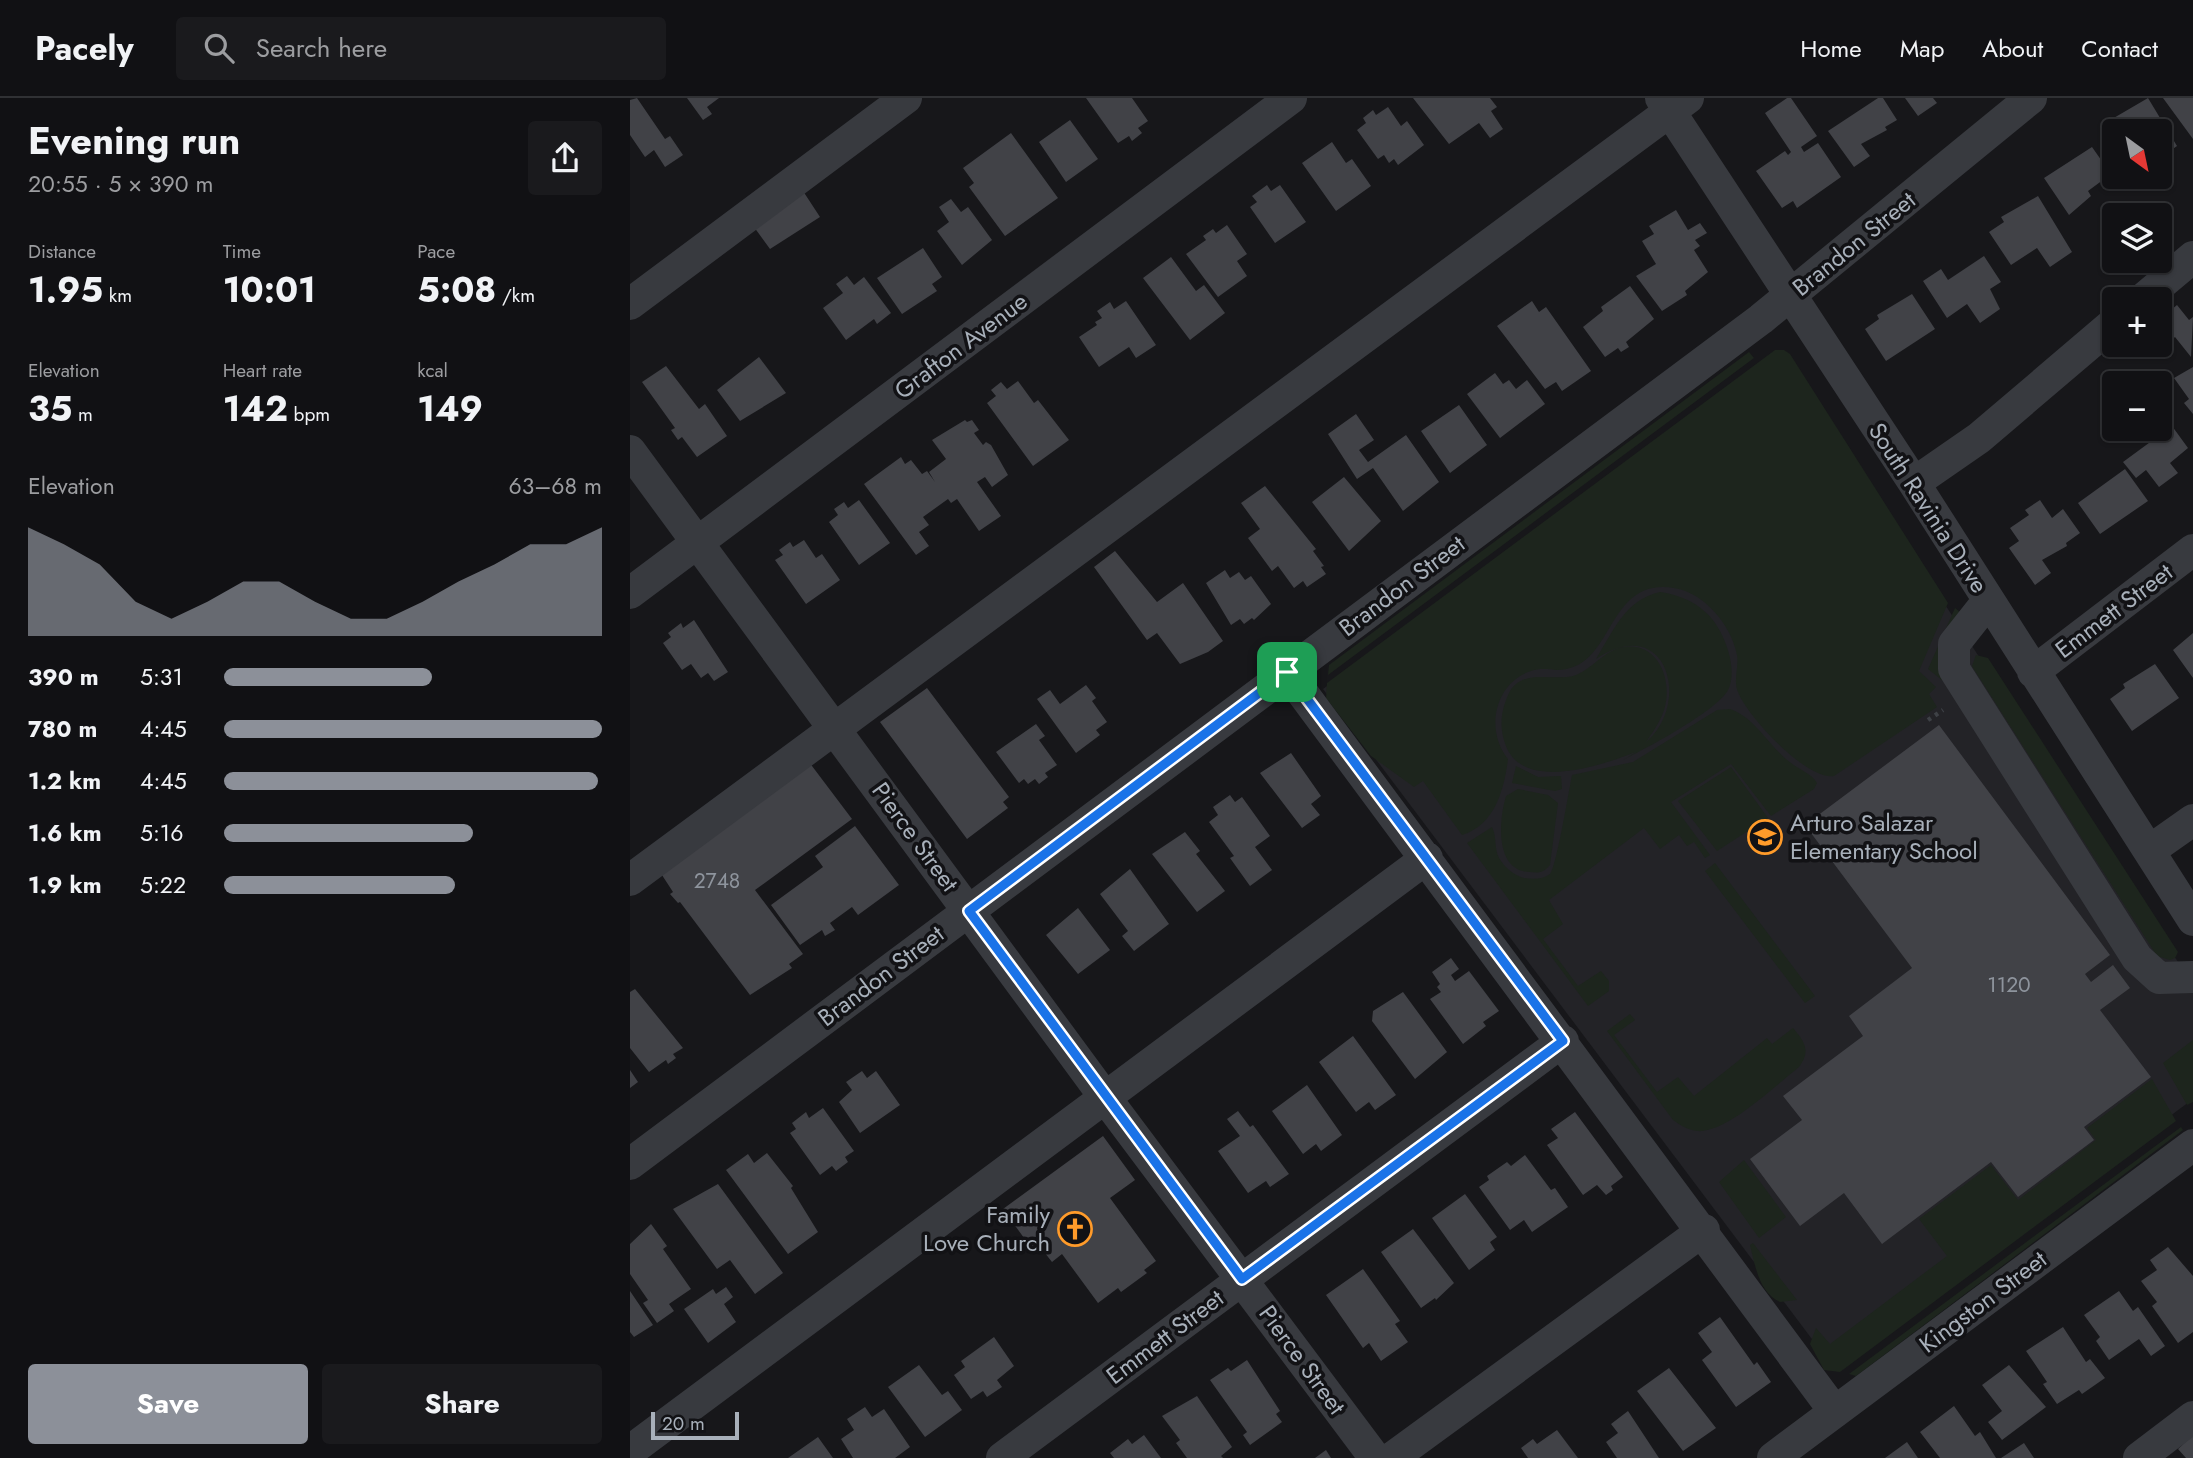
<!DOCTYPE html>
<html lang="en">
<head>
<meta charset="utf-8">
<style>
  :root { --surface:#111114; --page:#1a1a1d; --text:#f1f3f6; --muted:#9c9da0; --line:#303134; --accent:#8c9099 }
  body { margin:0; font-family:Jost,sans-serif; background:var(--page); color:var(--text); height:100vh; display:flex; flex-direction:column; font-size:26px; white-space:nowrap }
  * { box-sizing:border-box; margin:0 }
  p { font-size:23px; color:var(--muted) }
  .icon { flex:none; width:38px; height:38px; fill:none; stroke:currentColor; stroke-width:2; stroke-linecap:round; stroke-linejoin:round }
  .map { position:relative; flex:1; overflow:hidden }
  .drawer { display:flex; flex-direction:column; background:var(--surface); width:630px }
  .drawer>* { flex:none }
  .needle { width:46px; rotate:147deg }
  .buttons { position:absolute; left:1472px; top:21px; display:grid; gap:14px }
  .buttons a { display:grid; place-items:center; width:70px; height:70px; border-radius:7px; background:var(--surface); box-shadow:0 2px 5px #0004,0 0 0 2px var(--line); font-size:35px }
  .scale { position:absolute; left:21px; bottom:18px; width:88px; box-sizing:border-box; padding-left:7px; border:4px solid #a8b0ba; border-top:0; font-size:19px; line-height:24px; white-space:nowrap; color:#a8b0ba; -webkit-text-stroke:5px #121215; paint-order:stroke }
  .pin { position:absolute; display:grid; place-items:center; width:60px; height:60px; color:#fff; margin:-30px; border-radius:14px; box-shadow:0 4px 10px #0006 }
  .round { display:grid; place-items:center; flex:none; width:74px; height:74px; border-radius:7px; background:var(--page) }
  .overview { display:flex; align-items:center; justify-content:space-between; height:119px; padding:0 28px }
  h1 { font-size:38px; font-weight:700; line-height:52px }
  .figures { display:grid; grid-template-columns:repeat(3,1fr); gap:10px; height:119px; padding:7px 28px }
  .figures div { display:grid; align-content:center }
  .figures b { font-size:35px; font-weight:700 }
  .figures small { font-size:19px; font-weight:400 }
  .figures p { font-size:19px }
  .chart { height:196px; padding:14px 28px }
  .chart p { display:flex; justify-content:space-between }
  .chart svg { width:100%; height:126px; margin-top:7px; fill:var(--accent); opacity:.7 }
  .cta { display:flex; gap:14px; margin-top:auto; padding:14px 28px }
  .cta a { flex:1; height:80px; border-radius:7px; background:var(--accent); color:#fff; font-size:28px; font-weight:700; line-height:80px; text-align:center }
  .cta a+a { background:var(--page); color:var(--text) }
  ul { padding:0 28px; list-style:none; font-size:23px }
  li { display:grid; grid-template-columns:112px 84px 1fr; align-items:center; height:52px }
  li i { height:18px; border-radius:9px; background:var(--accent) }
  header { display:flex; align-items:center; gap:42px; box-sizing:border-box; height:98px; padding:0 35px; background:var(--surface); border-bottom:2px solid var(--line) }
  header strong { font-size:33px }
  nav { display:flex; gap:38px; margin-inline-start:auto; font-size:24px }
  .search { width:490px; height:63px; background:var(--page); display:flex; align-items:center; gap:18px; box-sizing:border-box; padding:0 24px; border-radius:7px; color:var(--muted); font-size:26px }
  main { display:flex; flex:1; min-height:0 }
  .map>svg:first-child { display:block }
  .built { fill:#232327 }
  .green { fill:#1d251d }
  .building { fill:#414247 }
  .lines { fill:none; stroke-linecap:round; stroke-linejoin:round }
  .path { stroke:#3e4146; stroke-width:4.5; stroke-dasharray:3.5 5; stroke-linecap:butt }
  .minor { stroke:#383a3f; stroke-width:32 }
  .route-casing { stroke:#fff; stroke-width:14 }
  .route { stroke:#1a73e8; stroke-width:9 }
  .labels { text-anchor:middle; stroke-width:7; stroke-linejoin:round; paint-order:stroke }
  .number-label { font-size:21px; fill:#8e949d }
  .street-label { font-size:24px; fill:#a8b0ba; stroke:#121215 }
  .poi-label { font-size:24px; fill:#a8b0ba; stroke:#121215; text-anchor:start }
</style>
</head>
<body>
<header>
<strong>Pacely</strong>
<div class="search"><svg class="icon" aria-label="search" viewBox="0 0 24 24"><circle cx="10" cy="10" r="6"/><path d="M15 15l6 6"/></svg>Search here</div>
<nav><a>Home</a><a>Map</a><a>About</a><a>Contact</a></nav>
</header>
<main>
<section class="drawer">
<div class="overview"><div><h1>Evening run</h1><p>20:55 · 5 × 390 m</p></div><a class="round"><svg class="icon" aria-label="share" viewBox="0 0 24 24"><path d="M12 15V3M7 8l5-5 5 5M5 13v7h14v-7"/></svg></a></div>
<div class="figures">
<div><p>Distance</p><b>1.95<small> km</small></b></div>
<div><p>Time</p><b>10:01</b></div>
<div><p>Pace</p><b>5:08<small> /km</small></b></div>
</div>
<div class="figures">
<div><p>Elevation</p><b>35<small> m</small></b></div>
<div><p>Heart rate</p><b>142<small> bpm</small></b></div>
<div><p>kcal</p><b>149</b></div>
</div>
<div class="chart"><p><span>Elevation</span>63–68 m</p>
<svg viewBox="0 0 160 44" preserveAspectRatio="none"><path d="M0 44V6L10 12L20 19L30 32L40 38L50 32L60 25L70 25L80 32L90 38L100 38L110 32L120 25L130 19L140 12L150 12L160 6V44z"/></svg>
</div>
<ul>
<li><b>390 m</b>5:31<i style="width:55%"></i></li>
<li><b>780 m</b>4:45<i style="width:100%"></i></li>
<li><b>1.2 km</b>4:45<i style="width:99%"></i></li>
<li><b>1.6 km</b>5:16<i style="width:66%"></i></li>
<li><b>1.9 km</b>5:22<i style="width:61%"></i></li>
</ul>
<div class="cta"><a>Save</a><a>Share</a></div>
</section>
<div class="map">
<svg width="1563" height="1360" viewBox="0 0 1563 1360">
  <rect width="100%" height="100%" fill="#17171a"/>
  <path class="built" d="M1149,252l414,635v114l-360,268 -510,-678z"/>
  <path class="green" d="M1145,252h9l6,4 158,249 -29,68 17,16 -7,7 8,13 -103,69c-27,5 -87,-60 -96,-84 -5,-11 1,-25 -1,-37 -6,-30 -32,-62 -63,-67 -70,-11 -58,82 -117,82 -8,-1 -18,-2 -26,1 -37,12 -46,60 -23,88 -4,31 -13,66 -46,76l-39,-54 -9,6 -43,-31 -45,-58 1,-15z
    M1119,254l5,6 -426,317 1,-10z
    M1030,494c26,4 47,15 60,39 8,16 16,38 9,57 -8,21 -84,61 -106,72l13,-8c-34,13 -118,43 -132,-12 -5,-17 -2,-32 5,-47 13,-25 43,-12 64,-17 17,-5 29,-23 46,-28 37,-10 55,30 45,62 -4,12 -11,22 -18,32 46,-39 21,-130 -50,-83 18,-29 29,-59 64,-67z
    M1325,510l5,4 -17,69 -15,-12z
    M1346,557l12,3 190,294 -3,6 -5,2 -13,-4 -182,-285 -3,-5z
    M1100,611c26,9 39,38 61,54 9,7 21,11 26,20l-3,6 -43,27 -40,-52 -60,38 39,53 -5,3 -11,-16 -7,4 -8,-11 -19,14 -16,-21 -95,72 14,24 -20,15 35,47 23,-15 8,10v10l-21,15 -121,-163 25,-16c5,10 2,22 7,31 5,9 16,18 25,20 9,1 18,2 26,-4 6,-5 19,-84 22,-99l61,-13 84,-52z
    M886,668l22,11 23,-1 1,13 -7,2 -43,-8z
    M1101,669l37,51 -51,33 -39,-50z
    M888,691l30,6 10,8 -8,62c-7,8 -11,8 -20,7 -36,-1 -31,-53 -24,-76z
    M1085,765l100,133 -10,7 -100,-132z
    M1000,916l5,6 -21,15 43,57 21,-15 16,19 73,-58 5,6 21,-16c12,14 18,23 6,39 -23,18 -73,67 -102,64 -9,-1 -17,-6 -24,-11l-66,-89z
    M1563,942v62l-6,3 -24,-42z
    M1522,981l24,42 -336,251 -16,-2 -14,-26 6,-16 14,16 117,-88 -28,-37 72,-54 27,35 78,-60 -9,-12z
    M1551,1029l2,3 -327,246 -7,-2z
    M1114,1062l42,57 -27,21 -40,-56z
    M1123,1145l44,57 -17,2c-21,-9 -25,-37 -30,-57z"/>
  <path class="building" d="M7,0l28,41 5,-3 13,19 -18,12 -11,-17 -9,7 -15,-22v-35z
    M57,0h32l-12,9 5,7 -9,6z
    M456,0h46l16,23 -10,7 4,5 -10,8 -3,-5 -11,7z
    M783,0h77l7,9 -6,4 12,18 -13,9 -11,-15 -30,21z
    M1157,0h4l26,38 -16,11 3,5 14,-9 23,34 -44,31 -4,-7 -11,7 -26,-37 29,-20 3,4 3,-3 -26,-39z
    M1248,0h5l14,22 -12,7 2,3 -26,14 9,12 -16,11 -26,-36z
    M1275,0h28l4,5 -19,13z
    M1518,0l29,48 -17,12v-27h-46v22l-13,-19 14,-9 -3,-6z
    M1533,0h30v41z
    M758,9l13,19 6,-5 17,24 -26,20 -4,-6 -5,4 -5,-8 -6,4 -21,-29 9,-7 -3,-5 10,-8 3,5z
    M440,22l28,39 -32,23 -27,-40z
    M381,35l47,65 -53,38 -36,-49 5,-4 -11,-15z
    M702,44l14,21 6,-4 19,27 -35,25 -34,-48z
    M1462,49l19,27 -23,17 3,5 -22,19 -25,-37z
    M637,87l4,6 9,-6 26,37 -31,21 -25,-36 7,-5 -5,-6z
    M173,93l17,26 -50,32 -16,-22z
    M1408,98l34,56 -22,15 -13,-19 -26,17 -22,-33 15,-10 -3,-5z
    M321,101l10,13 7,-5 24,33 -30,25 -25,-34 12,-9 -10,-15z
    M1046,112l12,20 12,-7 7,10 -12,7 5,6 -6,4 14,22 -23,19 2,4 -25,16 -26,-35 20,-12 -14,-23 12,-7 -5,-8z
    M597,127l20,29 -10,7 10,15 -29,21 -32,-43 20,-14 -3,-4 10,-7 3,4z
    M293,150l19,29 -10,7 5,7 -35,23 -25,-36z
    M1354,158l17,26 -11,7 10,20 -20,14 -13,-19 -20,14 -24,-37 18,-12 7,11z
    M541,159l25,34 8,-6 21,28 -35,27 -47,-62z
    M217,178l7,9 10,-8 27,36 -14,11 -3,-5 -28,21 -23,-32 20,-15 -7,-9z
    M1000,188l24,33 -28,23 3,5 -8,5 -3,-4 -13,9 -22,-30 20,-16 -2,-4z
    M1282,196l23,35 -49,32 -21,-32 14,-10 -2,-4z
    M496,203l30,44 -20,13 -7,-11 -30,20 -20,-30 18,-12 -2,-3 7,-4 -5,-7 13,-9 4,7z
    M902,203l7,11 7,-5 45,64 -29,20 -6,-9 -11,7 -48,-63z
    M1547,207l12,15 4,-3 -2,40 -16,-20 -11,9 -4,-5v-22z
    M129,259l27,36 -46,28 -23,-31z
    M36,268l33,43 6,-5 22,32 -30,21 -15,-20 -4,3 -7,-10 4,-2 -33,-46z
    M1563,269v47l-9,-11 5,-4 -15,-21z
    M865,275l8,11 6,-4 7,9 11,-9 18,24 -45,34 -33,-44z
    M388,283l16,22 4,-3 31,40 -36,26 -46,-63 9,-7 -5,-6 10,-8 6,7z
    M829,307l28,40 -37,28 -29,-42z
    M726,316l18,26 -15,10 9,12 38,-27 33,47 -36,29 -30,-43 -16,11 -29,-45z
    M335,322l2,2 5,-2 7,10 -5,3 9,12 3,-3 5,3 17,30 -16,12 -7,-10 -8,5 24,34 -22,15 -22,-32 -6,4 -3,-4 -25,18 6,8 -10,7 10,14 -13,9 -52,-71 37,-27 4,7 6,-4 11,14 5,-3 8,11 -6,-10 17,-13 -14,-19z
    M1542,328l16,22 -18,15 8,10 -19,14 -13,-17 -10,8 -13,-16z
    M1495,371l23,32 -48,33 -22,-31z
    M714,379l37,44 -32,30 -37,-49z
    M635,388l51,63 -3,2 11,15 -3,1 5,7 -19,13 -4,-6 -9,7 -16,-22 -6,5 -24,-33 12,-9 -19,-26z
    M229,402l31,43 -31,22 -30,-43 9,-7 -4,-6 10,-7 4,6z
    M1410,402l12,18 11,-9 17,24 -14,10 1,3 -25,14 9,13 -16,12 -26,-37 10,-7 -9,-13 19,-13 -4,-5z
    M174,442l12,18 6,-4 18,26 -34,24 -31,-44 8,-5 -4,-5 11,-8 3,5z
    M485,453l42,51 26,-19 40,58 -15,11 -28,12 -23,-31 -10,7 -53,-73z
    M595,472l5,8 9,-6 6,8 6,-4 20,28 -17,16 -2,-2 -8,6 -4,-5 -9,6 -25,-42z
    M64,522l34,52 -14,9 -6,-8 -7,5 -10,-14 -9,6 -19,-27 8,-6 -3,-4 13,-10 2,5z
    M1563,535v45l-20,-28z
    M1525,566l24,34 -47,33 -22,-32 15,-11 -2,-4z
    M456,587l10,13 -4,3 15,21 -11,8 4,5 -24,18 -39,-54 13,-9 10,14z
    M297,590l82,109 -6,5 5,6 -41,31 -87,-117z
    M406,626l9,12 -6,4 18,25 -12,8 3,4 -9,7 -4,-5 -7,5 -4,-5 -5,4 -23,-31z
    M1309,627l171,230 -25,19 6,8 22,-17 17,23 -30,22 51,67 -67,50 10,13 -76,57 -27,-35 -109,82 -38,-51 -44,33 -50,-67 52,-39 -19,-24 80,-60 -14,-20 63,-48 -107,-143z
    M661,655l30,43 -10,8 9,11 -18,13 -42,-55z
    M179,664l43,57 -97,71 48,64 -14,10 3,4 -42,27 -70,-93 -2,1 -8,-9 3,-2 -13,-20z
    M600,697l5,7 7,-5 28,39 -15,11 17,23 -22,16 -20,-28 4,-2 -25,-34 9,-7 -5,-8z
    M225,728l44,59 -41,30 -6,-8 -22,16 5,7 -10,6 -3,-6 -22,15 -29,-40 52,-38 -8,-11z
    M555,734l15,19 -4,3 29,37 -28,21 -45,-58z
    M500,771l39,55 -35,27 -12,-15 6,-5 -28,-37z
    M448,810l32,42 -32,24 -32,-39z
    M821,860l8,11 -8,6 4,6 14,-10 30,40 -16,11 3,4 -23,18 -33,-45 11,-7 -4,-5 3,-3 -8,-12z
    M5,891l48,59 -10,6 3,4 -8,6 -2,-4 -17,12 -19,-24v-56z
    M773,894l44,60 -32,27 -43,-58 1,-10z
    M723,938l43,59 -21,15 -6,-8 -13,10 -37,-50z
    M0,972l8,12 -8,6z
    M232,973l5,7 9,-7 24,34 -40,28 -21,-31 13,-12 -6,-8z
    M677,987l35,50 -21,16 -5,-7 -13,10 -31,-43z
    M193,1010l31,43 -9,6 3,5 -12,9 -4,-5 -12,9 -30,-42 6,-4 -4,-6 14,-11 3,6z
    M608,1013l12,16 3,-2 36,49 -19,13 -4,-6 -18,12 -30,-42 22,-15 -13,-17z
    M945,1014l48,65 -12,9 2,4 -7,5 -9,-10 -14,10 -36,-50 11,-7 -7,-9z
    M473,1038l32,44 -25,18 46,63 -12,9 3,3 -26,19 -3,-4 -20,15 -36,-49 -10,8 -11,-14 -6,5 -32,-44z
    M137,1055l26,33 -2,2 27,44 -30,22 -62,-84 22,-16 6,9z
    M895,1057l26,35 4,-2 13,19 -36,25 -8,-12 -14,10 -31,-43 10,-7 -2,-4 20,-14 4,4z
    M88,1086l65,89 -28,21 -25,-34 -13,9 -44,-60z
    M835,1096l32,43 -7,5 5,8 -26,20 -37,-52z
    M21,1126l16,22 -4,3 28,40 -22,15 5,7 -17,12 -14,-20 5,-3 -18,-26v-30z
    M783,1131l41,54 -18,17 -1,-2 -14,10 -40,-56z
    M1538,1149l25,29v56l-15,11 -26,-37 5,-4 -16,-21 16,-11 -7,-10z
    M733,1171l37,52 -5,3 13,18 -27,19 -12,-18 -6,5 -37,-53z
    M96,1189l7,10 -9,7 12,18 -28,21 -24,-34 29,-20 3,5z
    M0,1193l23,34 -19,12 -4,-5z
    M1489,1193l14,20 5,-4 27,39 -14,10 -12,-17 -30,21 -13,-19 4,-4 -16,-22z
    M1090,1219l34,48 3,-3 14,20 -35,25 -34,-47 10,-8 -14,-19z
    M1433,1229l23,35 4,-3 15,19 -23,16 -3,-4 -22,14 -14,-20 4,-2 -21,-31z
    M364,1239l20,29 -17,14 5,7 -15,10 -4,-6 -12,8 -17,-24 11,-8 -4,-6z
    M617,1262l33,51 -4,3 6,8 -32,23 -7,-10 4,-3 -37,-52 18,-12 3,3z
    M289,1267l23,30 6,-4 14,19 -37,27 -37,-50z
    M1379,1267l37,42 -44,33 -14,-18 14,-11 -20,-26z
    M1039,1270l47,60 -33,23 -46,-60z
    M567,1298l35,51 -11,9 2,2h-36l-11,-15 4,-3 -18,-24z
    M1324,1308l21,30 5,-4 16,26h-56l-20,-26z
    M235,1309l7,10 12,-8 26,38 -15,11h-42l-12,-19 13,-9 -7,-11z
    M998,1313l31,47h-42l-11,-16 12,-9 -7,-9z
    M927,1332l21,28h-50l-7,-10 12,-9 4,5z
    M514,1337l17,23h-47l-4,-5 18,-14 4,5z
    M1563,1337v23h-7l-8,-9z
    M188,1339l15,21h-45z
    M1277,1344l11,16h-33z
    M1394,1345l10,15h-33z
    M696,1352l5,8h-16z"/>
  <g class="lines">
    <path class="path" d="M1298,622l15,-10"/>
    <path class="minor" d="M1031,0l253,385 279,437
      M1513,201l50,-42
      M0,206l276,-206
      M0,353l474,645 271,362
      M1284,385l65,-45 135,-115
      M0,495l661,-495
      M1358,503l-34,43v25l183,289 22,20 34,-1
      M657,574l548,740
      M1403,574l160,-122
      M1519,753l44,-31
      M0,782l1058,-782
      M0,1066l1131,-845 270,-221
      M0,1353l797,-593
      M372,1360l561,-417
      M762,1360l312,-228
      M1143,1360l420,-313
      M1509,1360l54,-41"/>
  </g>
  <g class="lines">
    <g class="route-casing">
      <path id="route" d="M657,574l276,369 -321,238 -273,-368z"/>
    </g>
    <use href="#route" class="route"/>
  </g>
  <defs>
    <g id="school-ring" transform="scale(1.75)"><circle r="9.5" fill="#121215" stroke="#ff9b2a" stroke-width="1.5"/><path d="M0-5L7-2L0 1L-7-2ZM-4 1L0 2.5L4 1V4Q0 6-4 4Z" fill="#ff9b2a"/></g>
    <g id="church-ring" transform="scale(1.75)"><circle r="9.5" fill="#121215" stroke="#ff9b2a" stroke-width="1.5"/><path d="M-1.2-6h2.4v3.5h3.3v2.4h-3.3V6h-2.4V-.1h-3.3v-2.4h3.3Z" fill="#ff9b2a"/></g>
  </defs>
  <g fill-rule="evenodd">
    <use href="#school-ring" x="1135" y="739"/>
    <use href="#church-ring" x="445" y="1131"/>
  </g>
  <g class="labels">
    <g class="number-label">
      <text x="87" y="790">2748</text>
      <text x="1379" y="894">1120</text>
    </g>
    <g class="street-label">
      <text transform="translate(1224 146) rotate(-39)" y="8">Brandon Street</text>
      <text transform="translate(331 248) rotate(-37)" y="8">Grafton Avenue</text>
      <text transform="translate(1298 410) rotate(57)" y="8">South Ravinia Drive</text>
      <text transform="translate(772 488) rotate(-37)" y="8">Brandon Street</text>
      <text transform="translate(1484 513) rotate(-37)" y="8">Emmett Street</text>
      <text transform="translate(285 739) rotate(54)" y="8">Pierce Street</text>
      <text transform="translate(251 878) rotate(-37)" y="8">Brandon Street</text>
      <text transform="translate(1353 1204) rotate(-37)" y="8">Kingston Street</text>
      <text transform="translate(535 1239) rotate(-37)" y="8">Emmett Street</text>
      <text transform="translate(672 1262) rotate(54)" y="8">Pierce Street</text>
    </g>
    <g class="poi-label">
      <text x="1160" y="733">Arturo Salazar<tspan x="1160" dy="28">Elementary School</tspan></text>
      <text x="420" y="1125" text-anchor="end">Family<tspan x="420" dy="28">Love Church</tspan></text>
    </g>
  </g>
</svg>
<div class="buttons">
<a><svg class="needle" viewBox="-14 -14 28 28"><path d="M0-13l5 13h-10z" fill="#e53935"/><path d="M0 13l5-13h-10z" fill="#9c9da0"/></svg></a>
<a><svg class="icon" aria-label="layers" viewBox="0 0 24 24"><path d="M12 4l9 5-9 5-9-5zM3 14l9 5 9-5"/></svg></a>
<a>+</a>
<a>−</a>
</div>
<div class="scale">20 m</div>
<div class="pin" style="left:657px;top:574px;background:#1e9e55"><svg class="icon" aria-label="arrive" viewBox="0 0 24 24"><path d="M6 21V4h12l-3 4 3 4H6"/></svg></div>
</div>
</main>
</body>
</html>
